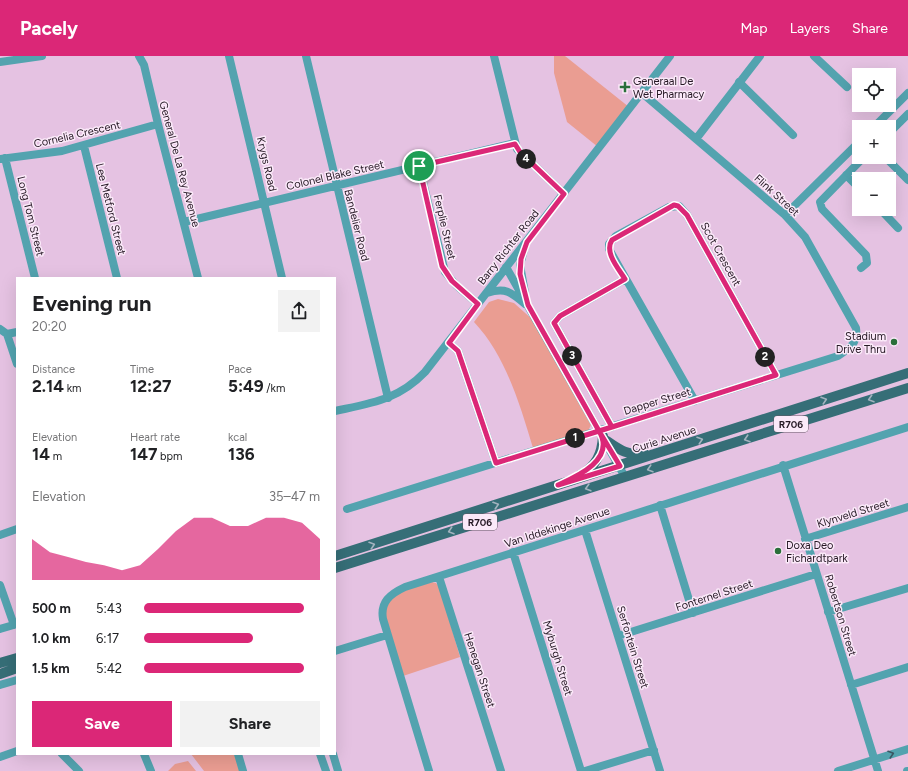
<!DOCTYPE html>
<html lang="en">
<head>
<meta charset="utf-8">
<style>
  :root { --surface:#fff; --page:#f2f2f2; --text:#202124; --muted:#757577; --accent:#db2777 }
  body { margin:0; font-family:Figtree,sans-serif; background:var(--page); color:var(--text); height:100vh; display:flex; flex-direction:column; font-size:15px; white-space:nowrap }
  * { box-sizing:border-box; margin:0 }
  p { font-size:13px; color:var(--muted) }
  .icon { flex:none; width:22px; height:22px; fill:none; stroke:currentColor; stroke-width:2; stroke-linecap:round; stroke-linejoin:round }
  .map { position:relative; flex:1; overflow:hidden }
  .sheet { position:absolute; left:16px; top:221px; width:320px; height:478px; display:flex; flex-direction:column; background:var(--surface); border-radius:0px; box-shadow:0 4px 16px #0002 }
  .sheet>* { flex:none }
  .controls { position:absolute; left:852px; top:12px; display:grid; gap:8px }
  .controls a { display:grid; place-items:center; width:44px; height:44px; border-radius:0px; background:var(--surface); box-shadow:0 4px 16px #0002; font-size:20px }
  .pin { position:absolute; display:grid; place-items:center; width:34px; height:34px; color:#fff; margin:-17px; border:2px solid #fff; border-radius:50%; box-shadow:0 1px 4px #0007 }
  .km { position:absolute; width:20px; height:20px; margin:-10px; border-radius:50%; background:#222; color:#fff; font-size:11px; line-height:20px; text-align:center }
  .round { display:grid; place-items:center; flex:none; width:42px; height:42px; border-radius:0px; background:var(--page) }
  .head { display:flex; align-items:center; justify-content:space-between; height:68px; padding:0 16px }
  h1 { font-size:22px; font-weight:700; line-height:30px }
  .stats { display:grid; grid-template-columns:repeat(3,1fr); gap:6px; height:68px; padding:4px 16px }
  .stats div { display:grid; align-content:center }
  .stats b { font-size:17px; font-weight:700 }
  .stats small { font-size:11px; font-weight:400 }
  .stats p { font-size:11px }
  .chart { height:112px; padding:8px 16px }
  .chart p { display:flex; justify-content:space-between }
  .chart svg { width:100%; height:72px; margin-top:4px; fill:var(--accent); opacity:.7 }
  .action { display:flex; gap:8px; margin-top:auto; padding:8px 16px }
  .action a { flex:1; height:46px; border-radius:0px; background:var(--accent); color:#fff; font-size:16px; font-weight:700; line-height:46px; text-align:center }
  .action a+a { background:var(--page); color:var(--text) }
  ul { padding:0 16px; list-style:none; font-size:13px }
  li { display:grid; grid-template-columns:64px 48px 1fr; align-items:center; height:30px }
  li i { height:10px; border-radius:5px; background:var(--accent) }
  header { display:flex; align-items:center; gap:24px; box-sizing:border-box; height:56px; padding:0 20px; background:var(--accent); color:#fff }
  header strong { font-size:19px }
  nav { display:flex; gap:22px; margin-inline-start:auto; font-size:14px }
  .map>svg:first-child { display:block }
  .green { fill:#ea9d92 }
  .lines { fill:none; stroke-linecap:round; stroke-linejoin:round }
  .minor { stroke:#53a3af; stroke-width:8 }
  .major { stroke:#366e77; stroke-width:10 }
  .oneway { stroke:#a2b2be }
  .oneway2 { stroke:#3a5763 }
  .route-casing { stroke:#fff; stroke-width:8 }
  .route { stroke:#db2777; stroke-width:5 }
  .poi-dot { fill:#2a6f3a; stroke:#fbe9f9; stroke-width:1.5 }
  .labels { text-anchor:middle; stroke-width:3; stroke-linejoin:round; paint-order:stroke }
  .shield { fill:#fbe9f9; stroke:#655764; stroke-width:1 }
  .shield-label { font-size:10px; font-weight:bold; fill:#251824 }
  .poi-label { font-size:11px; fill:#251824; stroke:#fbe9f9; text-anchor:start }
  .street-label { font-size:11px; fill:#251824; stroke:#fbe9f9 }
</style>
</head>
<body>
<header>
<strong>Pacely</strong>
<nav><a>Map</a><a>Layers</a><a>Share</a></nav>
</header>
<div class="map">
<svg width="908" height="715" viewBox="0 0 908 715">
  <rect width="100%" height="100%" fill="#e5c2e2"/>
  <path class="green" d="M554,0h11l64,51 -31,40 -31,-25 -13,-49z
    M498,243l16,4 19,17 58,105 -3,6 -55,17c-13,-43 -27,-92 -59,-126l15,-20z
    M432,526l4,1 4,5 20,69 -57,19 -19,-57 2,-16 13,-11z
    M191,698h43l6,17h-36z
    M188,705l8,10h-28l7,-7z"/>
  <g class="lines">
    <path class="minor" d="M139,0l5,9 14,59 40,154
      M229,0l53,222
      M306,0l82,342
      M494,0l23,93 47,45
      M814,0l33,31
      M0,6l42,-6
      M739,26l54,53
      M874,71l34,-34
      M889,77l19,-19
      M696,83l64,-83
      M84,90l33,132
      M885,101l23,23
      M5,102l30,120
      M0,103l62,-8 96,-27
      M419,110l26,106 11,13 22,19
      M846,119l13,13
      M880,153l18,19
      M785,159l74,-73
      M184,166l331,-79
      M506,211l119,210
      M861,212l6,-5 -1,-8 -44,-46 -2,-7 44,-45
      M487,237c18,-6 24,-1 38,11
      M525,237l-5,-28 5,-19
      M0,273l7,5 10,30
      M7,278l10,-2
      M449,287l9,8 38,112
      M695,345l-86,-152v-5l7,-8 53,-29 10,-1 8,9 89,160
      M335,355c37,-8 63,-11 90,-39l245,-316
      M612,371l-58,-104 6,-7 65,-37
      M783,409l95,306
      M660,449l33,108
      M347,453l491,-153c12,-8 20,-13 18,-28l-51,-91 -20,-22 -143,-122
      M585,474l75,241
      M0,479l17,-6
      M805,483l103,-32
      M513,496l68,219
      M439,521l62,194
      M0,529l14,40
      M828,556l80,-24
      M0,573l17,-5
      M618,580l198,-62
      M335,595l52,-16
      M0,629l17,-5
      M851,629l57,-18
      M62,698l17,17
      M144,698l7,17
      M238,698l5,17
      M320,698l6,17
      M333,698l5,17
      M0,701l17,-6
      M429,715l-46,-152c-3,-17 7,-25 22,-32l503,-160
      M585,715l69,-21
      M838,715l70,-22
      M907,715h1"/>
    <path class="major" d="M604,383c13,9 24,18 41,15
      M580,419c16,-8 22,-21 23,-39
      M335,500l573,-183
      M335,512l573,-180
      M0,607l17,-5
      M0,618l17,-6"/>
  </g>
  <defs><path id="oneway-chevron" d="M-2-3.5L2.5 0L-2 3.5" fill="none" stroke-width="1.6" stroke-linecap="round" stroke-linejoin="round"/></defs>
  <g class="oneway">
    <use href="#oneway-chevron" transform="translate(871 343) rotate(162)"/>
    <use href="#oneway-chevron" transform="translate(824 344) rotate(-18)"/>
    <use href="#oneway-chevron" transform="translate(747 383) rotate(162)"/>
    <use href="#oneway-chevron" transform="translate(700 384) rotate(-18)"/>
    <use href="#oneway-chevron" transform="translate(650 413) rotate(162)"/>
    <use href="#oneway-chevron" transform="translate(588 432) rotate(164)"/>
    <use href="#oneway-chevron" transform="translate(496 449) rotate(-18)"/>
    <use href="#oneway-chevron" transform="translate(451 475) rotate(162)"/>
    <use href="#oneway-chevron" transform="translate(372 489) rotate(-18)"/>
  </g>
  <use class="oneway2" href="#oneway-chevron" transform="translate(891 698) rotate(-18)"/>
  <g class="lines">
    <g class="route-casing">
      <path id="route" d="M419,110l23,100 10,15 26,23 -29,39 9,8 38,112 103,-32 21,35 -62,19c20,-9 58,-26 41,-54l13,-4 164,-52 -89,-160 -9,-9 -4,-1 -62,35c-8,12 6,28 13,39l-65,37 -6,7 58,104 -13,4 -71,-126 -8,-31 1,-15 6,-17 37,-48 -44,-42 -5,-8 -96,22"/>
    </g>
    <use href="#route" class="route"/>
  </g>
  <g class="poi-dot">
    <path d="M623 25h4v4h4v4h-4v4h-4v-4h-4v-4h4z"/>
    <circle cx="894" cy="286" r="4"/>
    <circle cx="778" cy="495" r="4"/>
  </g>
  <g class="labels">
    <g class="shield">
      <rect x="774" y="360" width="34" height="16" rx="3"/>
      <rect x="463" y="458" width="34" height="16" rx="3"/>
    </g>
    <g class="shield-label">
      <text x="791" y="372">R706</text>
      <text x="480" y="470">R706</text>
    </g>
    <g class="poi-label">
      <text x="633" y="29">Generaal De<tspan x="633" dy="13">Wet Pharmacy</tspan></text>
      <text x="886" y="284" text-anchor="end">Stadium<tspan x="886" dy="13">Drive Thru</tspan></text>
      <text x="786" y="493">Doxa Deo<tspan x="786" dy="13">Fichardtpark</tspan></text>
    </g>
    <g class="street-label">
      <text transform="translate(77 78) rotate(-13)" y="4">Cornelia Crescent</text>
      <text transform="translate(180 108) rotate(75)" y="4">General De La Rey Avenue</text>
      <text transform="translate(267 108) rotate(77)" y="4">Krygs Road</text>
      <text transform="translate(335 119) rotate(-13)" y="4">Colonel Blake Street</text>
      <text transform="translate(777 139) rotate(42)" y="4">Flink Street</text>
      <text transform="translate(111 153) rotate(76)" y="4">Lee Metford Street</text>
      <text transform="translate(31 160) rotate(76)" y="4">Long Tom Street</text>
      <text transform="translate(357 169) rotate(76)" y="4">Bandelier Road</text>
      <text transform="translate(445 171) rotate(77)" y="4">Ferplie Street</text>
      <text transform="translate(508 191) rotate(-52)" y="4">Barry Richter Road</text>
      <text transform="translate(721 198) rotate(61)" y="4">Scot Crescent</text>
      <text transform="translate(657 345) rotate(-17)" y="4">Dapper Street</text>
      <text transform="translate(664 383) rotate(-18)" y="4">Curie Avenue</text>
      <text transform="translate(853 457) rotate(-17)" y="4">Klynveld Street</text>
      <text transform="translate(557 471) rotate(-18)" y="4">Van Iddekinge Avenue</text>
      <text transform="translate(714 539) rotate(-18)" y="4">Fonternel Street</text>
      <text transform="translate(841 559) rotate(73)" y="4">Robertson Street</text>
      <text transform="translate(633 591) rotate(73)" y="4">Serfontein Street</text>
      <text transform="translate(558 602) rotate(73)" y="4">Myburgh Street</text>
      <text transform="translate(480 614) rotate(72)" y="4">Henegan Street</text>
    </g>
  </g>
</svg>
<div class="controls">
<a><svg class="icon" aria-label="locate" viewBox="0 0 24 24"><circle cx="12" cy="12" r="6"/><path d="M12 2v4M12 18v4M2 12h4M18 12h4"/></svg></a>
<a>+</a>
<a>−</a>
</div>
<div class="pin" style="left:419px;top:110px;background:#1e9e55"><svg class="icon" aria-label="arrive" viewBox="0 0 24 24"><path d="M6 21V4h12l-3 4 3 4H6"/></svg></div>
<b class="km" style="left:575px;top:382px">1</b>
<b class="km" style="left:765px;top:301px">2</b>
<b class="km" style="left:572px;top:300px">3</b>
<b class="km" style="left:526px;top:103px">4</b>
<section class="sheet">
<div class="head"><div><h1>Evening run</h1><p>20:20</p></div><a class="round"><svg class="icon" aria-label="share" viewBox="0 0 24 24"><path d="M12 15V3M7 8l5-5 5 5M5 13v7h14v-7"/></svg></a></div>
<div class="stats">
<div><p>Distance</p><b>2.14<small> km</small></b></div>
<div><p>Time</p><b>12:27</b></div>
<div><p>Pace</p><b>5:49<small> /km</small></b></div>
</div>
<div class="stats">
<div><p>Elevation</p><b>14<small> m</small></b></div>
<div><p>Heart rate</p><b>147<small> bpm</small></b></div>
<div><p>kcal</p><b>136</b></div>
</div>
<div class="chart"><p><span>Elevation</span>35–47 m</p>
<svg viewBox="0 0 160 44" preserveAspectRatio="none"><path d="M0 44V19L10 27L20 30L30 33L40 35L50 38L60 35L70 25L80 14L90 6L100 6L110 11L120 11L130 6L140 6L150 9L160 19V44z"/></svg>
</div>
<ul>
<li><b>500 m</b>5:43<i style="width:91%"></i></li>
<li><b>1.0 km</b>6:17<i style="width:62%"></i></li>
<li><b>1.5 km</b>5:42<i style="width:91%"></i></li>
</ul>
<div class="action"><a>Save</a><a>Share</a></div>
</section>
</div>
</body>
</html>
